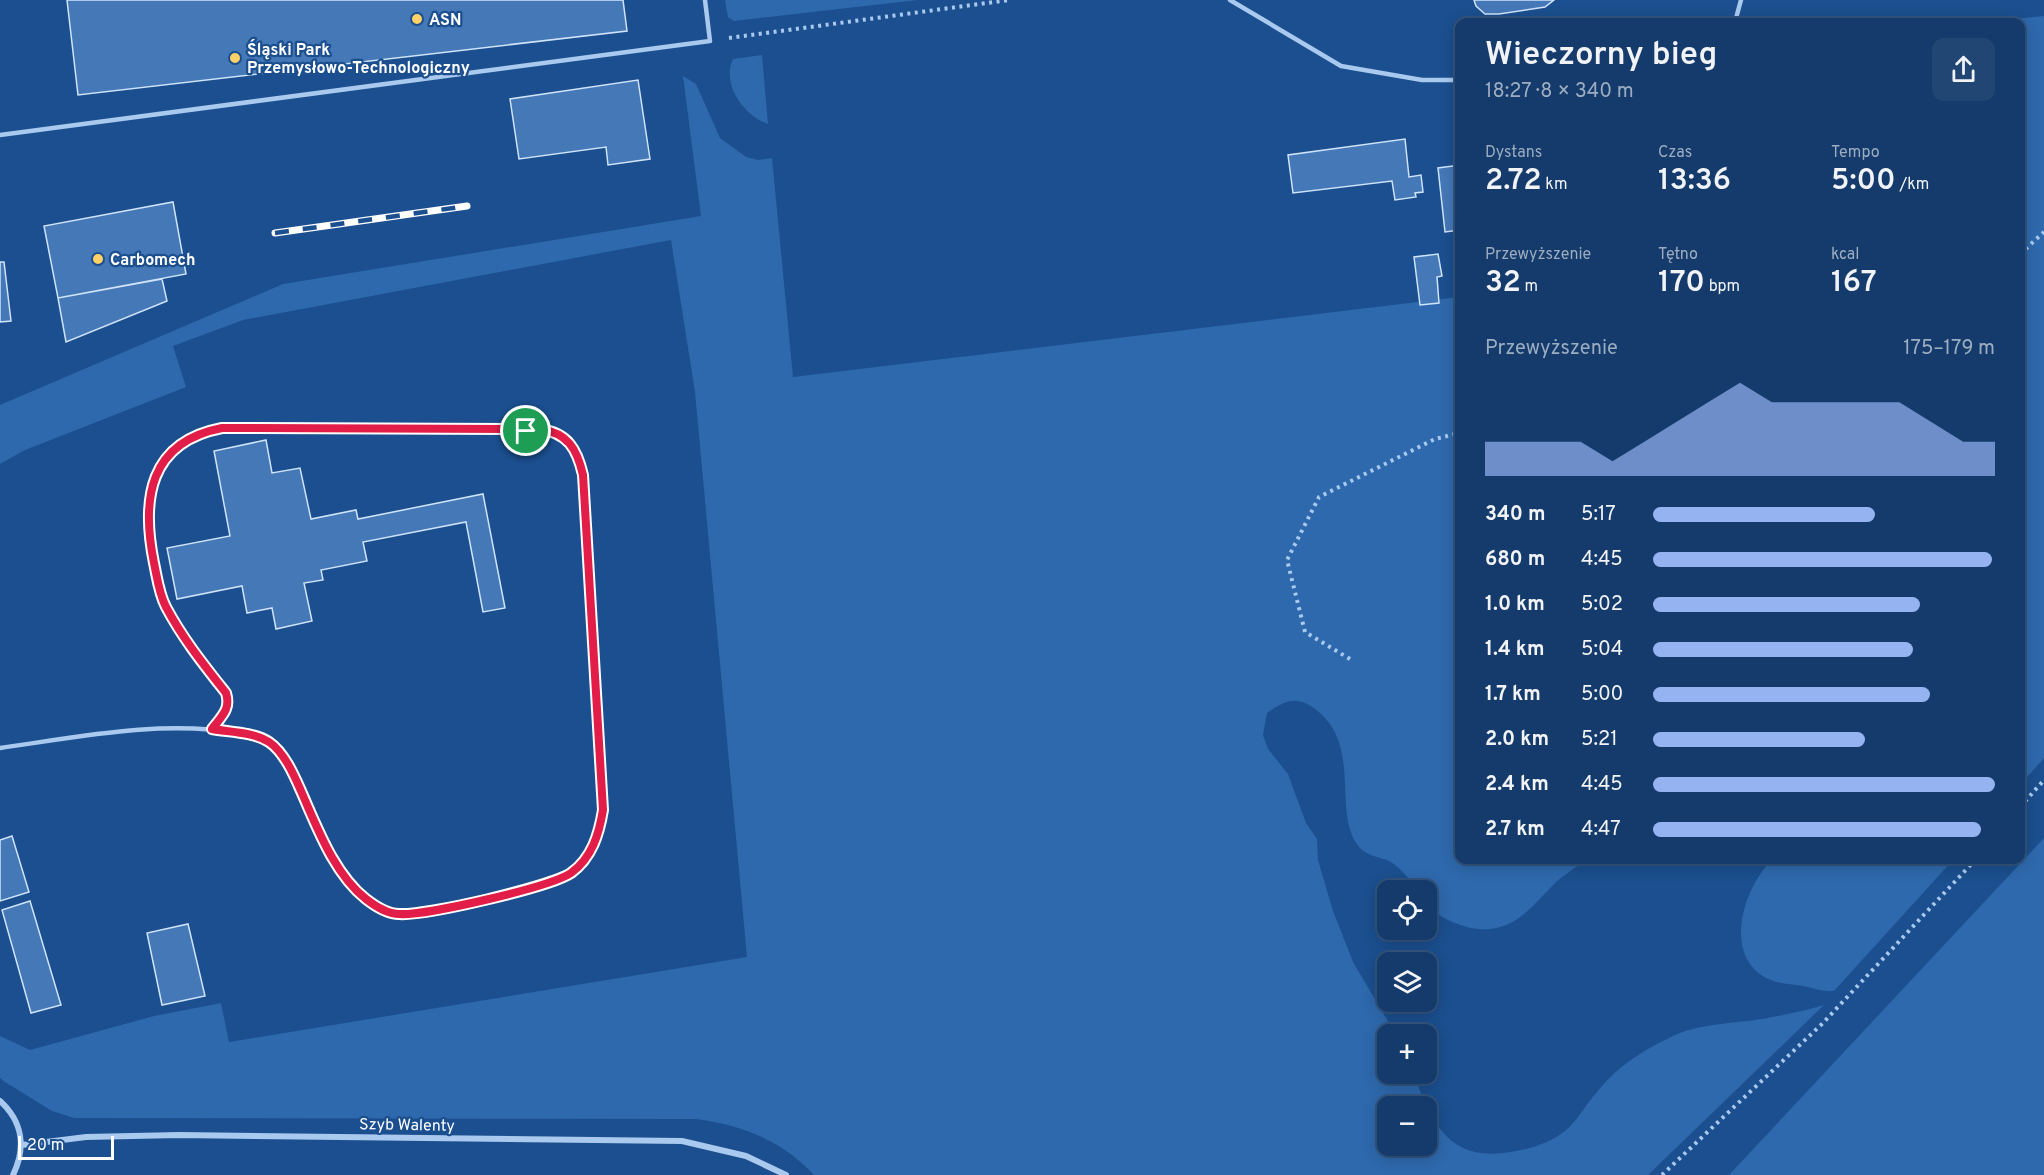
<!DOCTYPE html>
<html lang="pl">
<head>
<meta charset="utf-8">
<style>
  :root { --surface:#143b6b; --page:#214673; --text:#f1f3f6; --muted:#9dadc1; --line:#33557e; --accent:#95b2f1 }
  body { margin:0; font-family:Overpass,sans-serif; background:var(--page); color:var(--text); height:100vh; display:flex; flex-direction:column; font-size:22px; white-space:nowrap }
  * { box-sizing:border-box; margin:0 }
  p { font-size:20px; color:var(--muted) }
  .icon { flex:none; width:33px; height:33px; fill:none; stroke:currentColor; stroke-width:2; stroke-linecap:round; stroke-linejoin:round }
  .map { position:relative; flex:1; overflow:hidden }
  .sheet { position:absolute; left:1455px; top:18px; width:570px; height:846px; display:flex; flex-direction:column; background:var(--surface); border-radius:12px; box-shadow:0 3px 15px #0003,0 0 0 2px var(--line) }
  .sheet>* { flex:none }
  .fabs { position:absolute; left:1377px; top:880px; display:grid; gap:12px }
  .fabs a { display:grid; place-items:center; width:60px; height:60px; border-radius:12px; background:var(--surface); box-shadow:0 3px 15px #0003,0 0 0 2px var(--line); font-size:30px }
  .scale { position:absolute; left:18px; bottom:15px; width:96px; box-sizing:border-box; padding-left:6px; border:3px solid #fff; border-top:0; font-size:16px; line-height:21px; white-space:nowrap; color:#fff; -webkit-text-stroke:4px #1b4f8f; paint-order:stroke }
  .pin { position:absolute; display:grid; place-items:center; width:51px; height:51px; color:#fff; margin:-26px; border:3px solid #fff; border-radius:50%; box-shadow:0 2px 6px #0007 }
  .round { display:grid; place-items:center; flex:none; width:63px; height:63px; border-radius:12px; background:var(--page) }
  .overview { display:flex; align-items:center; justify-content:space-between; height:102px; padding:0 30px }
  h1 { font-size:33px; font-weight:600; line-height:45px }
  .metrics { display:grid; grid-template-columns:repeat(3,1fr); gap:9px; height:102px; padding:6px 30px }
  .metrics div { display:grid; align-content:center }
  .metrics b { font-size:30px; font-weight:600 }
  .metrics small { font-size:16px; font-weight:400 }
  .metrics p { font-size:16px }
  .chart { height:168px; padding:12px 30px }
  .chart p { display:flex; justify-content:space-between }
  .chart svg { width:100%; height:108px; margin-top:6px; fill:var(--accent); opacity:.7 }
  ul { padding:0 30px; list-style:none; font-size:20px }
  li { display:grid; grid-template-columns:96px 72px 1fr; align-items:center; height:45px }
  li i { height:15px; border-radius:8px; background:var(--accent) }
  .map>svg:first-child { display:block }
  .green { fill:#2e69ad; fill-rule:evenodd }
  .building { fill:#4478b7; stroke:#cfe3fa; stroke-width:1.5 }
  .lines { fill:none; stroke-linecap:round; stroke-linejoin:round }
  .path { stroke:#a9c9ee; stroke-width:4; stroke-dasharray:3 4.5; stroke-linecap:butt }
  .lane { stroke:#a9c9ee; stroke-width:4.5 }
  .street { stroke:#a9c9ee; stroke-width:6 }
  .rail-casing { stroke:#fff; stroke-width:7 }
  .rail { stroke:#1b4f8f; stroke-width:4.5; stroke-dasharray:14; stroke-linecap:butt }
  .route-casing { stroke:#fff; stroke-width:12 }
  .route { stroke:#e11d48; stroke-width:8 }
  .poi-dot { fill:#ffd166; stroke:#1b4f8f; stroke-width:2 }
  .labels { text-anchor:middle; stroke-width:4.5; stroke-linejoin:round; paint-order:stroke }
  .poi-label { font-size:16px; font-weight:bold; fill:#fff; stroke:#1b4f8f; text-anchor:start }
  .street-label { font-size:16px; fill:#fff; stroke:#1b4f8f }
</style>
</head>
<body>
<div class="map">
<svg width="2044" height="1175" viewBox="0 0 2044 1175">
  <rect width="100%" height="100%" fill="#1b4f8f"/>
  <path class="green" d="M725,0h193l-184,21 -6,-4z
    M2044,16v742l-23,26 -1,-762h-35z
    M762,55l6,69c-24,-8 -47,-40 -35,-65z
    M683,76l13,8 24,54 26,19 12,3 14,-2 21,219 666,-80 1,563h125c-9,8 -20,14 -29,22 -13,13 -25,28 -40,38 -30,19 -65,6 -89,-14l-1,-15h-8c-8,-11 -17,-23 -29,-30 -9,-4 -22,-5 -29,-13 -31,-35 7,-108 -51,-143 -17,-9 -27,-2 -42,8l-4,22 5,14 20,25 18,49 11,16 1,21 15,51 20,51 43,73h-8v39h25c22,54 37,90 103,77 18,-3 35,-9 49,-20 13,-11 21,-27 32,-39 20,-25 43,-40 72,-54 29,-15 61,-14 93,-19 21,-4 42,-8 62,-14l-176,170h-834c-31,-34 -72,-50 -118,-56l-622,-1 -22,-7 -47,-29 -5,-4v-42l30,14 124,-34 67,-13 8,39 518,-85 -52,-565 -24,-152 -428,80 -70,26 13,41 -161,63 -25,14v-59l283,-121 418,-68zM1388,1107h38v39h-38z
    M2044,838v337h-315z
    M1772,860h181l-119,131c-13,1 -19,-3 -31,-5 -13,-2 -25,-2 -37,-8 -44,-24 -22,-91 6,-118z"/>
  <path class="building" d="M67,0h556l4,31 -549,64z
    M1474,0h80l-9,7 -46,7h-14l-9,-8z
    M638,80l12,79 -42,6 -2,-18 -87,12 -9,-60z
    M1405,139l4,38 12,-2 2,17 -8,1 1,4 -21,3 -3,-19 -99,12 -5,-38z
    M1460,165v65l-15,2 -7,-64z
    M173,202l13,72 -128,24 -14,-72z
    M1438,254l4,22 -5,1 2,26 -19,2 -6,-48z
    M0,262h4l7,59 -11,1z
    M162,279l5,22 -101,41 -8,-44z
    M266,440l6,33 28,-5 11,51 45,-9 2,9 125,-25 22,114 -22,4 -17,-90 -103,20 4,19 -46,9 2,10 -19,3 8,38 -36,8 -4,-21 -25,5 -5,-27 -65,13 -10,-51 63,-12 -16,-85z
    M12,836l17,56 -29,9v-61z
    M30,901l31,104 -30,8 -29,-103z
    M188,924l17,72 -43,9 -15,-72z"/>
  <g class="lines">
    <path class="path" d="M729,38l280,-38
      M2020,254l24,-22
      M1350,659l-45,-27 -18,-72 32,-63 116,-58 25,-6
      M2020,807l24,-27
      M1662,1175l161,-152 152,-163"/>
    <path class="lane" d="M1230,0l111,66 81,14h38
      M1735,22l6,-22
      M0,135l710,-94 -5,-41
      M0,748c79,-11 160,-28 239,-15 10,2 23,3 31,9 15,11 24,33 31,50 16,36 33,83 65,108 9,7 22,14 33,14 27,2 151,-27 172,-41 21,-16 28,-39 32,-63l-20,-335c-6,-26 -15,-42 -43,-46l-302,-1c-81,1 -99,64 -84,134 3,14 5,31 11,44 17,32 39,59 61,87 5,16 -4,23 -14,36"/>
    <path class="street" d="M0,1101c23,21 26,47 13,74
      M22,1145l64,-8 93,-2 503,6 64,15 40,19"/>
    <g class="rail-casing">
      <path id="rail" d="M275,233l192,-27"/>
    </g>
    <use href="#rail" class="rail"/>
  </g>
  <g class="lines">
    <g class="route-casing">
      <path id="route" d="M222,428l318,1c28,4 37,20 43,46l20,335c-4,24 -11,48 -32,63 -21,14 -146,43 -172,41 -11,0 -24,-8 -33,-15 -32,-25 -49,-72 -65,-108 -7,-16 -17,-39 -32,-49 -15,-10 -40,-10 -57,-13 10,-13 19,-20 14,-36 -22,-28 -43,-54 -60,-86 -7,-13 -9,-30 -12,-44 -13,-64 -5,-121 68,-135z"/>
    </g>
    <use href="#route" class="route"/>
  </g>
  <g class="poi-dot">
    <circle cx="417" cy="19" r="6"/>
    <circle cx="235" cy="58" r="6"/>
    <circle cx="98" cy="259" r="6"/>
  </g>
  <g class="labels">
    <g class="poi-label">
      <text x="429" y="25">ASN</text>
      <text x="247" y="55">Śląski Park<tspan x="247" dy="18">Przemysłowo-Technologiczny</tspan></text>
      <text x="110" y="265">Carbomech</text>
    </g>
    <g class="street-label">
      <text transform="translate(407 1124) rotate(1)" y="6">Szyb Walenty</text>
    </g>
  </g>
</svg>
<div class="fabs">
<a><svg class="icon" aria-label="locate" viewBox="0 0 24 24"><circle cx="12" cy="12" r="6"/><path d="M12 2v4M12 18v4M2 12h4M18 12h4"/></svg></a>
<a><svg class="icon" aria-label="layers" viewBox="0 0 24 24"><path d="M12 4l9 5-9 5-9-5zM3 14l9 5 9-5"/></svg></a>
<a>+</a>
<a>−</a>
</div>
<div class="scale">20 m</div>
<div class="pin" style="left:526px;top:431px;background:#1e9e55"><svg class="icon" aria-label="arrive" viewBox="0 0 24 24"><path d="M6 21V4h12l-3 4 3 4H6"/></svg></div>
<section class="sheet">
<div class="overview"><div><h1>Wieczorny bieg</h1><p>18:27 · 8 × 340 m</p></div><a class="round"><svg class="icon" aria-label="share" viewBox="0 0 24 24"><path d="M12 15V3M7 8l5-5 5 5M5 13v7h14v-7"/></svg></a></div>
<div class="metrics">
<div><p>Dystans</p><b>2.72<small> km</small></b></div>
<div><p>Czas</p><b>13:36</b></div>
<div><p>Tempo</p><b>5:00<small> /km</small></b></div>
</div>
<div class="metrics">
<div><p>Przewyższenie</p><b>32<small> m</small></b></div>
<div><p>Tętno</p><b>170<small> bpm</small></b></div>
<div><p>kcal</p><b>167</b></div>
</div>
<div class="chart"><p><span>Przewyższenie</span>175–179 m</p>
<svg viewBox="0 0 160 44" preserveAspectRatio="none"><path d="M0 44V30L10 30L20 30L30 30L40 38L50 30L60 22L70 14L80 6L90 14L100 14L110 14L120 14L130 14L140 22L150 30L160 30V44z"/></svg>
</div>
<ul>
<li><b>340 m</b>5:17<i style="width:65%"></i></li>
<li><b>680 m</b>4:45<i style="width:99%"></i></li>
<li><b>1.0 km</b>5:02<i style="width:78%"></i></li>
<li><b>1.4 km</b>5:04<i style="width:76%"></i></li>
<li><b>1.7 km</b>5:00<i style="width:81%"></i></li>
<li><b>2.0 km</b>5:21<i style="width:62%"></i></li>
<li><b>2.4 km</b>4:45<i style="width:100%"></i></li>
<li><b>2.7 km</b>4:47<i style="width:96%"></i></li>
</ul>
</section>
</div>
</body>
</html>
